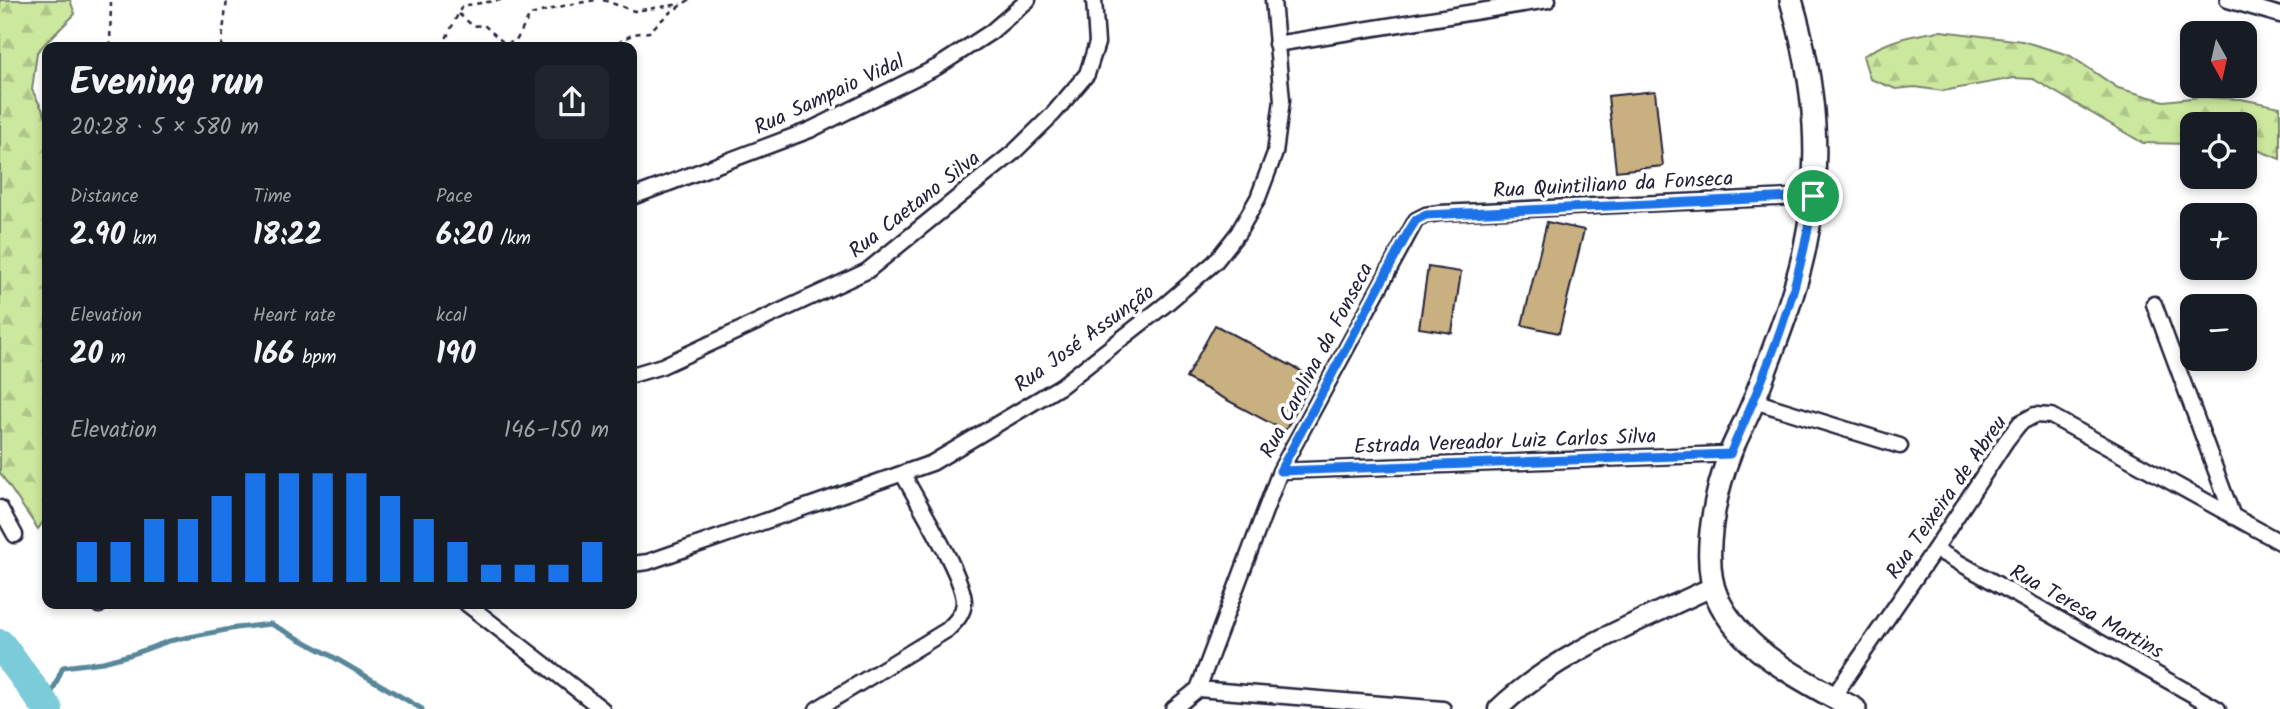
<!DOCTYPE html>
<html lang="en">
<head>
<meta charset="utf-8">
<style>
  :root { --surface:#171b24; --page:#20242c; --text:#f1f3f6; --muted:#9ea1a6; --accent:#1a73e8 }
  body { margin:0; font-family:Kalam,sans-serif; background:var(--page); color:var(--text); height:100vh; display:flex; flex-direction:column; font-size:26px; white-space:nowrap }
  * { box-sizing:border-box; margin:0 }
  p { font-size:23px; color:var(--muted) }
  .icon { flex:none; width:38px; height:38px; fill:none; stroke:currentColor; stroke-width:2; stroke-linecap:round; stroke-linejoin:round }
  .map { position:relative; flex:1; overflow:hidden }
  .panel { position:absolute; left:42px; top:42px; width:595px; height:567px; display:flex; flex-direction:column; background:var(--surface); border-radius:14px; box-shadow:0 4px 10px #0003 }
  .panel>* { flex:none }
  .needle { width:46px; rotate:172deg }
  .controls { position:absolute; left:2180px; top:21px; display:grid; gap:14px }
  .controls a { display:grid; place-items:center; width:77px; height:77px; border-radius:14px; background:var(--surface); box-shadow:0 4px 10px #0003; font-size:35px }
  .pin { position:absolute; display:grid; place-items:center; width:60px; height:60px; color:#fff; margin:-30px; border:4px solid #fff; border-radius:50%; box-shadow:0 2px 7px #0007 }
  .round { display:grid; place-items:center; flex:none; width:74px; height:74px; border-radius:14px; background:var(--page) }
  .head { display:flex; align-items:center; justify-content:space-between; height:119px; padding:0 28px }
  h1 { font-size:38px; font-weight:800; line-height:52px }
  .metrics { display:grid; grid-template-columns:repeat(3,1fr); gap:10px; height:119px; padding:7px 28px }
  .metrics div { display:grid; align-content:center }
  .metrics b { font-size:30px; font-weight:800 }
  .metrics small { font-size:19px; font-weight:400 }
  .metrics p { font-size:19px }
  .chart { height:196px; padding:14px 28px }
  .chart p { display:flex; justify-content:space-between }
  .chart svg { width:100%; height:126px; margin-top:7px; stroke:var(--accent); stroke-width:6 }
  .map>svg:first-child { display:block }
  .forest { fill:url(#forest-firs); stroke:#77846c; stroke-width:2 }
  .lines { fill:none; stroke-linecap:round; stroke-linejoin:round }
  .stream { stroke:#58879a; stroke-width:5 }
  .river { stroke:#7ccbd9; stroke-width:30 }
  .building { fill:#c9b080; stroke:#22223b; stroke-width:2 }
  .minor-casing { stroke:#22223b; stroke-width:19 }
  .tertiary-casing { stroke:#22223b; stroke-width:23 }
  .secondary-casing { stroke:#22223b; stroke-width:26 }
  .path { stroke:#22223b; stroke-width:2.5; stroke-dasharray:5 5; stroke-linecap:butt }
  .minor { stroke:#fff; stroke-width:14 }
  .tertiary { stroke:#fff; stroke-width:18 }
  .secondary { stroke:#fff; stroke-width:21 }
  .route-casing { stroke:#fff; stroke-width:14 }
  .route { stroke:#1a73e8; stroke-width:9 }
  .labels { text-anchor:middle; stroke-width:7; stroke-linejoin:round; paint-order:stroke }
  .street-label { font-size:21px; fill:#22223b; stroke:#fff }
</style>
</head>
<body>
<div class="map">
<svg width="2280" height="709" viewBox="0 0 2280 709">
  <defs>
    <pattern id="forest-firs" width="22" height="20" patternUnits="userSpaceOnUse" patternTransform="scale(1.75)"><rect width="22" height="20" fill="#cce79e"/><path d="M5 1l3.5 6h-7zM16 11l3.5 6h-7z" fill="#afc689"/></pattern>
  </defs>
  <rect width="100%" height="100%" fill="#fff"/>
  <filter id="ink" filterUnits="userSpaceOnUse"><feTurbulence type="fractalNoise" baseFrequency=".0143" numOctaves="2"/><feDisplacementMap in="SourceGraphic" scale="14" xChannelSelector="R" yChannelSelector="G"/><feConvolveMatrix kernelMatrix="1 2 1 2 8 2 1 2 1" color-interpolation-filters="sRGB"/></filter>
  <g filter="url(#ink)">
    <path class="forest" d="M0,0h70l5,14 -38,38 -5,38 15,28v398l-9,13 -38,-56z
      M1941,31l81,10 47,14 49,33 46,13 36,-4 41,2 39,8v52l-35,-14v-21h-52v20l-50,-1 -110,-64 -19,-1 -71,13 -28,-4 -19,2 -26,-10 -7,-23c26,-16 48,-21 78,-25z"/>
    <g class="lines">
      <path class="stream" d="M46,706l17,-39 40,-5 30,-8 36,-13 67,-13 35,-4 57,30 94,55"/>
      <path class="river" d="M0,644l48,65"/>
    </g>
    <path class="building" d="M1655,91l8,75 -47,5 -8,-75z
      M1547,222l37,8 -25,103 -37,-8z
      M1428,267l33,5 -9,61 -33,-5z
      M1215,325l99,53 -29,53 -99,-53z"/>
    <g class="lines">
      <g class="minor-casing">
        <path id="minor" d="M2228,0l52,15
          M1276,44l272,-44
          M632,197l178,-67 127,-63 54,-35 37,-32
          M2154,304l79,213
          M632,375l30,-9 205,-95 147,-119 39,-38 34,-40 10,-31 -3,-43
          M1754,401l146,45
          M1280,471l450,-17
          M0,508l15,27
          M1935,549l283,160
          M632,564l16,-2 284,-99 129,-77 105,-82 49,-42 23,-29 20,-35 17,-45 7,-53 -9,-100
          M467,604l135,105
          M99,605l1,-1
          M1198,689l245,20
          M1833,697l102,-148 71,-108 14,-18 15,-8 16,1 229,126
          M817,709l130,-79c8,-8 16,-15 17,-27 1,-25 -48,-103 -61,-129
          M1173,709l25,-20 82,-218 136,-251 10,-5 13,-2 374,-17"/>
      </g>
      <g class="tertiary-casing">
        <path id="tertiary" d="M1498,709c61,-58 141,-87 216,-123"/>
      </g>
      <g class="secondary-casing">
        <path id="secondary" d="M1791,0c25,84 32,165 13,252 -11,49 -31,98 -49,146 -7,18 -16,35 -24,53 -15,38 -31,107 -14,146 25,56 88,84 138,112"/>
      </g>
      <path class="path" d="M603,0l31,11 47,-7
        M459,14l14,12 11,-1 21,19 11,-3 14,-26 37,-10 29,-5
        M618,43l15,-9 16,-2 19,-18 21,-14
        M110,47l1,-47
        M221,47l6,-47
        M442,47l20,-41 39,-6"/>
      <use href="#minor" class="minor"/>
      <use href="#tertiary" class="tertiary"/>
      <use href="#secondary" class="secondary"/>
    </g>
  </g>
  <g class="lines" filter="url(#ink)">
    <g class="route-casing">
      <path id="route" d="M1813,196c-11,90 -46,176 -83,258l-450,17 129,-240 7,-11 10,-5z"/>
    </g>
    <use href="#route" class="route"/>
  </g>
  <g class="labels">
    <g class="street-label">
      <text transform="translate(829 94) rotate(-25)" y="7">Rua Sampaio Vidal</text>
      <text transform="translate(1613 184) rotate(-3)" y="7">Rua Quintiliano da Fonseca</text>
      <text transform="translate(914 204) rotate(-38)" y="7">Rua Caetano Silva</text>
      <text transform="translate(1084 338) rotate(-36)" y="7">Rua José Assunção</text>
      <text transform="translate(1316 360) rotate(-62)" y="7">Rua Carolina da Fonseca</text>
      <text transform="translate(1505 441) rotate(-2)" y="7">Estrada Vereador Luiz Carlos Silva</text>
      <text transform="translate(1946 497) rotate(-55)" y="7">Rua Teixeira de Abreu</text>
      <text transform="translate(2087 611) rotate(29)" y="7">Rua Teresa Martins</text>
    </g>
  </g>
</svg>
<div class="controls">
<a><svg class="needle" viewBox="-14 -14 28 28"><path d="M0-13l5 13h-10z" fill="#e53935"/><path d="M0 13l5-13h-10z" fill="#9ea1a6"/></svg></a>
<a><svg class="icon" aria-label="locate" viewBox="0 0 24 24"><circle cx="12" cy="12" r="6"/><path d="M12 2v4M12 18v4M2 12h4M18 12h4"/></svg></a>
<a>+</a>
<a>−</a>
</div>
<div class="pin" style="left:1813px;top:196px;background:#1e9e55"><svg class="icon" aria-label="arrive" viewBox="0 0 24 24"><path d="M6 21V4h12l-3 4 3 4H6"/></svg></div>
<section class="panel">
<div class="head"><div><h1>Evening run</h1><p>20:28 · 5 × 580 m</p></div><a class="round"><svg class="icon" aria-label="share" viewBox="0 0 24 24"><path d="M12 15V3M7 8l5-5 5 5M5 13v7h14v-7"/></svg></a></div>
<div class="metrics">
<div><p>Distance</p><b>2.90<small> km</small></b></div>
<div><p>Time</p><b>18:22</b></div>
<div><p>Pace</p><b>6:20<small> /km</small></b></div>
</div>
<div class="metrics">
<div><p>Elevation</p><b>20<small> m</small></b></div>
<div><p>Heart rate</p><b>166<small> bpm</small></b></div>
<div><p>kcal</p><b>190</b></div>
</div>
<div class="chart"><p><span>Elevation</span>146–150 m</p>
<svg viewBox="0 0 160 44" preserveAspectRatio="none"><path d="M5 44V30M15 44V30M25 44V22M35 44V22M45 44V14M55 44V6M65 44V6M75 44V6M85 44V6M95 44V14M105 44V22M115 44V30M125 44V38M135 44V38M145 44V38M155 44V30"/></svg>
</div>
</section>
</div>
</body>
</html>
